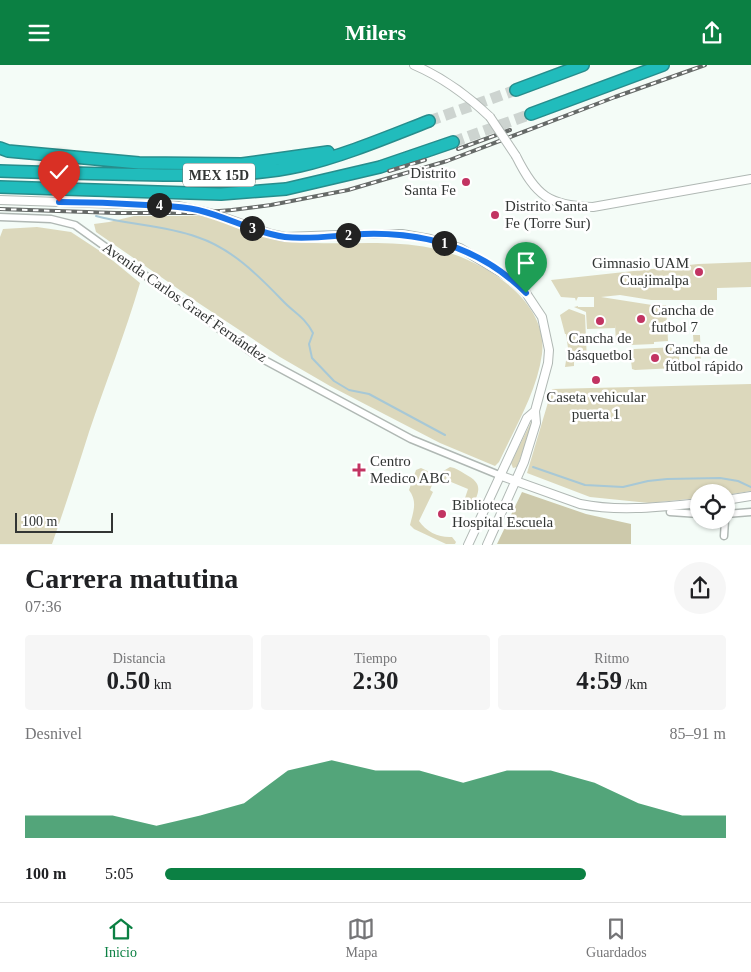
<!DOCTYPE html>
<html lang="es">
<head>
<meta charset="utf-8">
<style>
  :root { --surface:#fff; --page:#f6f6f6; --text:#202124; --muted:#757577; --line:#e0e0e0; --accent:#0b8043 }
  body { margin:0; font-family:Georgia,serif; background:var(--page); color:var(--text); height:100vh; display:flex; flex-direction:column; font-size:19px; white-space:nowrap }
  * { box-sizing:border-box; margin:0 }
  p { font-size:16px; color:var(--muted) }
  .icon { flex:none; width:28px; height:28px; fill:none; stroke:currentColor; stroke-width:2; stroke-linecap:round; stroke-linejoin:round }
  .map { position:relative; height:480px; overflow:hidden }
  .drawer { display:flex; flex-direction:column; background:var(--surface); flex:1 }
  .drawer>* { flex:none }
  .fabs { position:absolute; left:690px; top:419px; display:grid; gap:10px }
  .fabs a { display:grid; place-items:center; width:45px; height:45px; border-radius:50%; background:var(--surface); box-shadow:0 1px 4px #0004; font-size:25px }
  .scale { position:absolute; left:15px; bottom:12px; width:98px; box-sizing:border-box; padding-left:5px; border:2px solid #323534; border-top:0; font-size:14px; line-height:18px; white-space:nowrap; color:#323534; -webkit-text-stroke:4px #fff; paint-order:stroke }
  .pin { position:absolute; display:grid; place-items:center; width:42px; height:42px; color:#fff; margin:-51px -21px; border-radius:50% 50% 50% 0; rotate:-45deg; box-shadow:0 0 5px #0007 }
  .pin .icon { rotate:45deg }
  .km { position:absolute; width:25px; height:25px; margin:-12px; border-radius:50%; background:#222; color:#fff; font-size:14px; line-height:25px; text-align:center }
  .round { display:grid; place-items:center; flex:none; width:52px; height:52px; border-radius:26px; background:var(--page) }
  .head { display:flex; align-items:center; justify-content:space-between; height:85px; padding:0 25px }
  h1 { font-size:28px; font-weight:800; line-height:38px }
  .stats { display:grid; grid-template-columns:repeat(3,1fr); gap:8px; height:85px; padding:5px 25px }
  .stats div { display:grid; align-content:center; border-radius:5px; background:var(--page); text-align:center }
  .stats b { font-size:25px; font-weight:800 }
  .stats small { font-size:14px; font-weight:400 }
  .stats p { font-size:14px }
  .chart { height:140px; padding:10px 25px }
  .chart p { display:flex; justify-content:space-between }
  .chart svg { width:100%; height:90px; margin-top:5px; fill:var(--accent); opacity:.7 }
  ul { padding:0 25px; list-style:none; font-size:16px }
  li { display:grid; grid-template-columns:80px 60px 1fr; align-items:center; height:38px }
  li i { height:12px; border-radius:6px; background:var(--accent) }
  header { display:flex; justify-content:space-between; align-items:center; height:65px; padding:0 25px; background:var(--accent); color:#fff; font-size:22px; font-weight:800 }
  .menu { display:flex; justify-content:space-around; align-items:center; height:70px; border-top:1px solid var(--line); background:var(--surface); font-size:14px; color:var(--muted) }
  .menu a { display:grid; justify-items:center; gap:2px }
  .menu .current { color:var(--accent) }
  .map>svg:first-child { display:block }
  .green { fill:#dcd8bc }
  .forest { fill:#cdc9ab }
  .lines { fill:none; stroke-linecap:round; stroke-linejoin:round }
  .stream { stroke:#a7c8d6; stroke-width:2 }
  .motorway-tunnel { stroke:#cdd4d0; stroke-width:11; stroke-dasharray:11 5.5; stroke-linecap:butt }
  .minor-casing { stroke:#b0b8b4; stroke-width:9 }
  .tertiary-casing { stroke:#b0b8b4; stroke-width:10 }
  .motorway-casing { stroke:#278d8c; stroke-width:14 }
  .minor { stroke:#fff; stroke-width:6 }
  .tertiary { stroke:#fff; stroke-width:8 }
  .motorway { stroke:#21bcbc; stroke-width:11 }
  .rail-casing { stroke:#666a68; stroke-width:4 }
  .rail { stroke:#fff; stroke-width:2; stroke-dasharray:5.5; stroke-linecap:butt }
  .tertiary-bridge-casing { stroke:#b0b8b4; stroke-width:10; stroke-linecap:butt }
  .tertiary-bridge { stroke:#fff; stroke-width:8 }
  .route-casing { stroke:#fff; stroke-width:10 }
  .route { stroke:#1a73e8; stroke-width:6 }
  .poi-dot { fill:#c23462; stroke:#fff; stroke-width:2 }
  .labels { text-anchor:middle; stroke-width:5; stroke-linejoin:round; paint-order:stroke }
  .shield { fill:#fff; stroke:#707271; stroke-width:1 }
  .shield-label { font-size:14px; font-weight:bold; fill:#323534 }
  .poi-label { font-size:15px; fill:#323534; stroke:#fff; text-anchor:start }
  .street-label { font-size:15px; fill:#323534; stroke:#fff }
</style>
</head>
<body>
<header><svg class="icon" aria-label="menu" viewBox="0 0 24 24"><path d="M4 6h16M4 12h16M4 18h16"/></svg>Milers<svg class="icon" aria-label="share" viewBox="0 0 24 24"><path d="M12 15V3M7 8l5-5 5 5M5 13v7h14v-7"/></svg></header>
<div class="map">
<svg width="751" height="480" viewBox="0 0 751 480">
  <rect width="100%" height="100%" fill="#f4fcf7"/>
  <path class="green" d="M134,151c16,0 32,0 49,0 7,0 15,-1 22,0 8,1 15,4 22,7 23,7 44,16 69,19 44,4 91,-3 135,6 47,9 118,50 111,106 -5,38 -27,73 -43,108l-4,4 -55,-23 -110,-57 -50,-29 -80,-53 -104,-72 -2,-8 15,-2z
    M37,162l34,5 35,23 34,28c-15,51 -34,99 -51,149 -12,38 -24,75 -37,112h-52v-307l3,-8z
    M751,197v25l-34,1v12h-66l-31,-5 -19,2 51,8h14l2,36 -14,1v2l-23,1 -1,-2 -14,1 -1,-20v4l-28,1 -1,-17 -12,-5 4,-1v1h16v-10h-16l-2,4 -1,-3 -14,-1 -10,-17 147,-16z
    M569,244l16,6 2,47h-13v4l-9,1 3,-19 -2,-14h-1l-5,-19z
    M693,270h7l1,29 -5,6z
    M677,282c3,5 3,17 -1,21l-41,2 -3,-1 -2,-17 4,-3z
    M751,319v107l-25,4v-2h-27v5l-50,5 -59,-6 -63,-24 25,-84z
    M532,355h2l-17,47 -4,1 -2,-5z
    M450,402c6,1 10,4 15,7 19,10 14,17 7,34l-9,-4 5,-15 -29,-12 1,-4z
    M421,403l15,7 -6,15 3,2 -14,29c7,11 21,17 33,16l4,5 -1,2h-9l-32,-15 -4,-4c3,-13 8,-23 -1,-35l7,-20z"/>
  <path class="forest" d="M522,427l64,22 45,10v20h-134z"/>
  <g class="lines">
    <path class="stream" d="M96,151c33,9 68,9 101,21 34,11 61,38 85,63 12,13 22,16 31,33l-4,11 3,14 22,23 15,9 20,4 76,41
      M533,402l52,18 38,2 25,-6 19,-2 53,-1 18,3 13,6"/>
    <path class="motorway-tunnel" d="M429,56l87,-31
      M453,77l78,-28"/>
    <g class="minor-casing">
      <path id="minor" d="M0,152l51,2 24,6 182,131 154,83 88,36
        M670,447l29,2
        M726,449l25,-2
        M724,471l1,-16"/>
    </g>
    <g class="tertiary-casing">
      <path id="tertiary" d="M414,0c28,12 54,31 76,52
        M516,91c20,40 33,50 77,51l158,-28
        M0,135l179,6 35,8 57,20 14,3 79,-3h38l28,5 30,9 50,30 16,15 16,24 7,33 -1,13 -13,48 1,12 -12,39 -37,83
        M499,410l81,29c39,8 80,3 119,-1
        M726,435l25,-4
        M468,480l59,-127 8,-7"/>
    </g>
    <g class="motorway-casing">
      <path id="motorway" d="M516,25l67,-25
        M531,49l132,-49
        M0,83l8,3 131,12 103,1 86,-12
        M0,106c55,2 109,3 164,4 44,0 92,1 136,-9 43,-10 88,-29 129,-45
        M0,122l221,7 65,-5 94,-22 73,-25"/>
    </g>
    <use href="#minor" class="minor"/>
    <use href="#tertiary" class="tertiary"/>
    <use href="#motorway" class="motorway"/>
    <g class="rail-casing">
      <path id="rail" d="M458,84l52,-19
        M389,106l36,-11
        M0,144l116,4h78l38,-3 39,-5 77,-15 99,-29 168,-64 90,-32"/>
    </g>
    <use href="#rail" class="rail"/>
    <g class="tertiary-bridge-casing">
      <path id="tertiary-bridge" d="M490,52l26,39"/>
    </g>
    <use href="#tertiary-bridge" class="tertiary-bridge"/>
  </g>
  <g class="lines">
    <g class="route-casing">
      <path id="route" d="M59,137c29,0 58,1 87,3 17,1 35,1 52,5 30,7 57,23 87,27 26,3 53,-2 79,-3 61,-2 118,15 162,59"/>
    </g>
    <use href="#route" class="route"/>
  </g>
  <g class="poi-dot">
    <circle cx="466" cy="117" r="5"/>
    <circle cx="495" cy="150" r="5"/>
    <circle cx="699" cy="207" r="5"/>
    <circle cx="641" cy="254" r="5"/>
    <circle cx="600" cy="256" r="5"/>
    <circle cx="655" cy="293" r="5"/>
    <circle cx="596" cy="315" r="5"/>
    <path d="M356.5 397.5h5v5h5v5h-5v5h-5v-5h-5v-5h5z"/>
    <circle cx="442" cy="449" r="5"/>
  </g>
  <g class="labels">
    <rect class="shield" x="183" y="98.5" width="72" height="23" rx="4"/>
    <g class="shield-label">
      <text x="219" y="115">MEX 15D</text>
    </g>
    <g class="poi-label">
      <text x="456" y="113" text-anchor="end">Distrito<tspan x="456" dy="17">Santa Fe</tspan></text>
      <text x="505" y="146">Distrito Santa<tspan x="505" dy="17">Fe (Torre Sur)</tspan></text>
      <text x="689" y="203" text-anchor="end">Gimnasio UAM<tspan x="689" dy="17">Cuajimalpa</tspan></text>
      <text x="651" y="250">Cancha de<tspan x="651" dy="17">futbol 7</tspan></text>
      <text x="600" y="278" text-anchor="middle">Cancha de<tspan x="600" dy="17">básquetbol</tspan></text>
      <text x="665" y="289">Cancha de<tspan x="665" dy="17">fútbol rápido</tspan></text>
      <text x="596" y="337" text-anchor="middle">Caseta vehicular<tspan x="596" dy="17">puerta 1</tspan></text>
      <text x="370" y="401">Centro<tspan x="370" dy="17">Medico ABC</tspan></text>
      <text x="452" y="445">Biblioteca<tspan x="452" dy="17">Hospital Escuela</tspan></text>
    </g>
    <g class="street-label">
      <text transform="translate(185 237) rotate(35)" y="5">Avenida Carlos Graef Fernández</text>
    </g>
  </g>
</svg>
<div class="fabs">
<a><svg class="icon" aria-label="locate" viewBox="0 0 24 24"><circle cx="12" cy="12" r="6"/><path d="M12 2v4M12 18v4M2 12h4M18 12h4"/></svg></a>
</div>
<div class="scale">100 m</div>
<div class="pin" style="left:526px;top:228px;background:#1e9e55"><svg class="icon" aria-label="arrive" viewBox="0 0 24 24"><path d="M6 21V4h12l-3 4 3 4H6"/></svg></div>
<div class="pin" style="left:59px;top:137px;background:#d93025"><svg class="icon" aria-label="check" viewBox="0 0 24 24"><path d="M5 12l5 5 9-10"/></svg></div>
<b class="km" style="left:444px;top:178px">1</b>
<b class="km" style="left:348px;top:170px">2</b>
<b class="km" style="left:252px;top:163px">3</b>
<b class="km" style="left:159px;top:140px">4</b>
</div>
<section class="drawer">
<div class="head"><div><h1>Carrera matutina</h1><p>07:36</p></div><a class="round"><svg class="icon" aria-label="share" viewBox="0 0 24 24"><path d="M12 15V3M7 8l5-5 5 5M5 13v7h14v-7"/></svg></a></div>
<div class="stats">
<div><p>Distancia</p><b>0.50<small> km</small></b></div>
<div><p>Tiempo</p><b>2:30</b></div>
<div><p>Ritmo</p><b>4:59<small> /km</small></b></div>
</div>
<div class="chart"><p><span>Desnivel</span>85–91 m</p>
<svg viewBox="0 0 160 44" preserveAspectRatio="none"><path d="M0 44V33L10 33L20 33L30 38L40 33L50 27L60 11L70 6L80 11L90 11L100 17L110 11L120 11L130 17L140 27L150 33L160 33V44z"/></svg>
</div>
<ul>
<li><b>100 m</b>5:05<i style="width:75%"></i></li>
</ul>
</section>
<nav class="menu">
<a class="current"><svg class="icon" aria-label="home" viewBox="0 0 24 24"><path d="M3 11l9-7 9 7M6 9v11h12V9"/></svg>Inicio</a>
<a><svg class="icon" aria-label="map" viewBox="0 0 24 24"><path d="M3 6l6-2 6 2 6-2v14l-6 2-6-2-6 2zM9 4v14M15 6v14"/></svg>Mapa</a>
<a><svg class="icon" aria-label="saved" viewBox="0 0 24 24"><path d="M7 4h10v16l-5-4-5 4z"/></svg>Guardados</a>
</nav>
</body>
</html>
